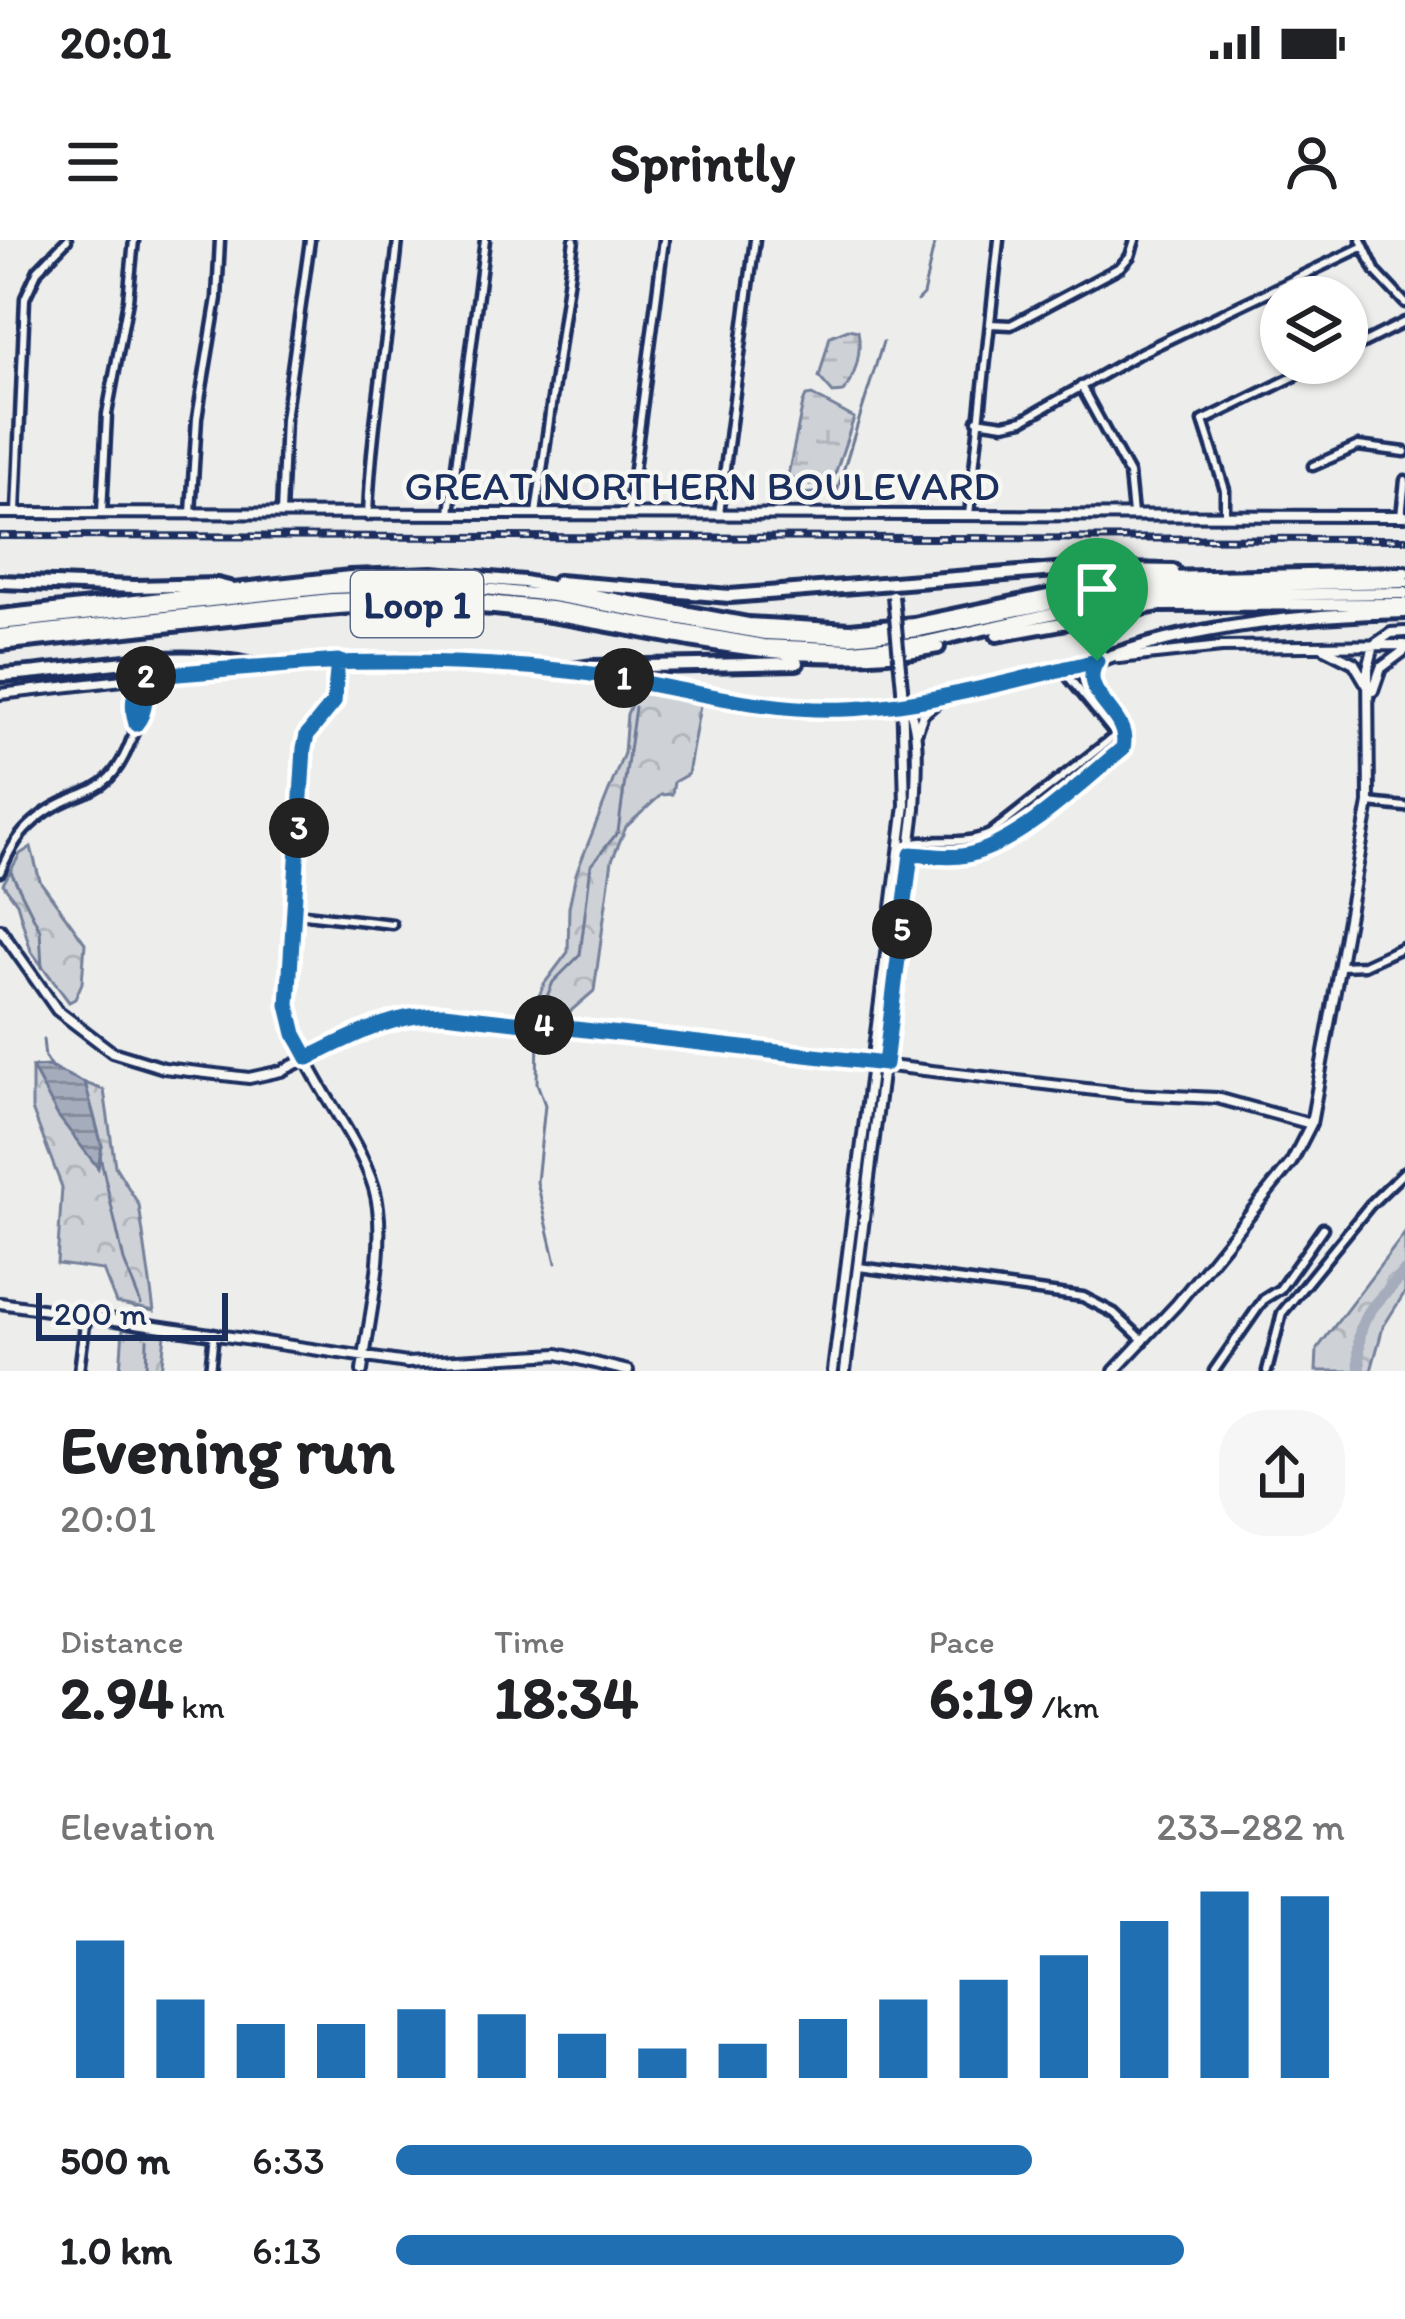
<!DOCTYPE html>
<html lang="en">
<head>
<meta charset="utf-8">
<style>
  :root { --surface:#fff; --page:#f6f6f6; --text:#202124; --muted:#757577; --accent:#1f6fb2 }
  body { margin:0; font-family:Itim,sans-serif; background:var(--page); color:var(--text); height:100vh; display:flex; flex-direction:column; font-size:45px; white-space:nowrap }
  * { box-sizing:border-box; margin:0 }
  p { font-size:39px; color:var(--muted) }
  .icon { flex:none; width:66px; height:66px; fill:none; stroke:currentColor; stroke-width:2; stroke-linecap:round; stroke-linejoin:round }
  .map { position:relative; height:1131px; overflow:hidden }
  .drawer { display:flex; flex-direction:column; background:var(--surface); flex:1 }
  .drawer>* { flex:none }
  .tools { position:absolute; left:1260px; top:36px; display:grid; gap:24px }
  .tools a { display:grid; place-items:center; width:108px; height:108px; border-radius:50%; background:var(--surface); box-shadow:0 3px 9px #0004; font-size:60px }
  .scale { position:absolute; left:36px; bottom:30px; width:192px; box-sizing:border-box; padding-left:12px; border:6px solid #1b2f5e; border-top:0; font-size:33px; line-height:42px; white-space:nowrap; color:#1b2f5e; -webkit-text-stroke:9px #f6f6f2; paint-order:stroke }
  .pin { position:absolute; display:grid; place-items:center; width:102px; height:102px; color:#fff; margin:-123px -51px; border-radius:50% 50% 50% 0; rotate:-45deg; box-shadow:0 0 12px #0007 }
  .pin .icon { rotate:45deg }
  .km { position:absolute; width:60px; height:60px; margin:-30px; border-radius:50%; background:#222; color:#fff; font-size:33px; line-height:60px; text-align:center }
  .round { display:grid; place-items:center; flex:none; width:126px; height:126px; border-radius:48px; background:var(--page) }
  .overview { display:flex; align-items:center; justify-content:space-between; height:204px; padding:0 60px }
  h1 { font-size:66px; font-weight:700; line-height:90px }
  .stats { display:grid; grid-template-columns:repeat(3,1fr); gap:18px; height:204px; padding:12px 60px }
  .stats div { display:grid; align-content:center }
  .stats b { font-size:60px; font-weight:700 }
  .stats small { font-size:33px; font-weight:400 }
  .stats p { font-size:33px }
  .chart { height:336px; padding:24px 60px }
  .chart p { display:flex; justify-content:space-between }
  .chart svg { width:100%; height:216px; margin-top:12px; stroke:var(--accent); stroke-width:6 }
  ul { padding:0 60px; list-style:none; font-size:39px }
  li { display:grid; grid-template-columns:192px 144px 1fr; align-items:center; height:90px }
  li i { height:30px; border-radius:15px; background:var(--accent) }
  .status { display:flex; justify-content:space-between; align-items:center; height:84px; padding:0 60px; background:var(--surface); direction:ltr }
  .status svg { height:33px; fill:currentColor }
  header { display:flex; justify-content:space-between; align-items:center; height:156px; padding:0 60px; background:var(--surface); font-size:54px; font-weight:700 }
  .map>svg:first-child { display:block }
  .forest { fill:url(#forest-crowns); stroke:#74809a; stroke-width:3 }
  .wetland { fill:url(#wetland-marsh); stroke:#74809a; stroke-width:3 }
  .water { fill:url(#water-rules); stroke:#6e7a96; stroke-width:3 }
  .lines { fill:none; stroke-linecap:round; stroke-linejoin:round }
  .stream { stroke:#6e7a96; stroke-width:3 }
  .river { stroke:#a5acbc; stroke-width:12 }
  .street-casing { stroke:#1b2f5e; stroke-width:15 }
  .secondary-casing { stroke:#1b2f5e; stroke-width:16 }
  .highway-casing { stroke:#1b2f5e; stroke-width:20 }
  .street { stroke:#f6f6f2; stroke-width:6 }
  .secondary { stroke:#f6f6f2; stroke-width:8 }
  .highway { stroke:#f6f6f2; stroke-width:10 }
  .rail-casing { stroke:#1b2f5e; stroke-width:8 }
  .rail { stroke:#f6f6f2; stroke-width:3; stroke-dasharray:9; stroke-linecap:butt }
  .secondary-bridge-casing { stroke:#1b2f5e; stroke-width:16; stroke-linecap:butt }
  .secondary-bridge { stroke:#f6f6f2; stroke-width:8 }
  .route-casing { stroke:#fff; stroke-width:24 }
  .route { stroke:#1f6fb2; stroke-width:15 }
  .labels { text-anchor:middle; stroke-width:9; stroke-linejoin:round; paint-order:stroke }
  .shield { fill:#f6f6f2; stroke:#5d6b8a; stroke-width:3 }
  .shield-label { font-size:39px; font-weight:bold; fill:#1b2f5e }
  .street-label { font-size:42px; fill:#1b2f5e; stroke:#f6f6f2 }
</style>
</head>
<body>
<div class="status"><b>20:01</b><svg viewBox="0 0 49 12"><path d="M0 12V9h3v3zM5 12V6h3v6zM10 12V3h3v9zM15 12V0h3v12zM26 1h20v11H26zM47 4h2v5h-2z"/></svg></div>
<header><svg class="icon" aria-label="menu" viewBox="0 0 24 24"><path d="M4 6h16M4 12h16M4 18h16"/></svg>Sprintly<svg class="icon" aria-label="person" viewBox="0 0 24 24"><circle cx="12" cy="8" r="4"/><path d="M4 21q1-7 8-7t8 7"/></svg></header>
<div class="map">
<svg width="1405" height="1131" viewBox="0 0 1405 1131">
  <defs>
    <pattern id="forest-crowns" width="20" height="18" patternUnits="userSpaceOnUse" patternTransform="scale(3)"><rect width="20" height="18" fill="#ced2d7"/><path d="M2 6a3 3 0 1 1 6 0M12 15a3 3 0 1 1 6 0" fill="none" stroke="#b0b5bb"/></pattern>
    <pattern id="wetland-marsh" width="20" height="14" patternUnits="userSpaceOnUse" patternTransform="scale(3)"><rect width="20" height="14" fill="#ced2d7"/><path d="M1 5h8M5 5V1M11 12h8M15 12V8" fill="none" stroke="#b0b5bb"/></pattern>
    <pattern id="water-rules" width="6" height="5" patternUnits="userSpaceOnUse" patternTransform="scale(3)"><rect width="6" height="5" fill="#a5acbc"/><path d="M0 2.5h6" fill="none" stroke="#868c9c"/></pattern>
  </defs>
  <rect width="100%" height="100%" fill="#edeeec"/>
  <filter id="ink" filterUnits="userSpaceOnUse"><feTurbulence type="fractalNoise" baseFrequency=".00833" numOctaves="2"/><feDisplacementMap in="SourceGraphic" scale="24" xChannelSelector="R" yChannelSelector="G"/><feConvolveMatrix kernelMatrix="1 2 1 2 8 2 1 2 1" color-interpolation-filters="sRGB"/></filter>
  <g filter="url(#ink)">
    <path class="forest" d="M637,451l64,9 -13,74 -14,8 -2,12 -11,1 -35,32 -14,33 -18,131 -29,25 -33,-3 12,-29 24,-32 1,-45 7,-33 48,-121 3,-39z
      M31,607l9,34 45,62 -3,40 -7,16 -6,3 -38,-51 -14,-48 -14,-19 17,-30z
      M32,827l27,49 39,50 4,-20 -17,-63 19,7 11,76 24,39 15,106 -38,-8 -13,-33 -46,-6 5,-77 -30,-78z
      M1405,993v59l-22,35 -12,44h-55l1,-22z
      M123,1088l42,7 -4,36h-41z"/>
    <path class="wetland" d="M848,89l10,2c4,21 -2,45 -15,61l-10,1 -14,-16 11,-41z
      M812,155l42,23 -22,65c-15,5 -32,2 -44,-8l15,-72 3,-7z"/>
    <path class="water" d="M48,826l37,17 17,63 -4,22 -40,-52 -26,-49z"/>
    <g class="lines">
      <path class="stream" d="M917,61l6,-6 12,-55
        M782,255l4,-6 15,5 36,-3 46,-149
        M11,632l29,58 2,38
        M541,771l12,-29 27,-27 11,-90 27,-33 17,-125
        M538,795l-1,48 8,22 -8,77 19,81
        M43,799l2,19 7,11
        M100,916l24,105 17,43
        M146,1131l1,-32"/>
      <path class="river" d="M1360,1131c0,-13 -3,-30 1,-42 7,-24 30,-39 44,-58"/>
      <g class="street-casing">
        <path id="street" d="M1361,0l15,32 29,31
          M990,84l21,1 109,-58 10,-11 5,-16
          M1347,111l58,-29
          M1081,146l48,88 4,40
          M977,180l27,4 19,-4 117,-67 222,-106
          M1313,226l45,-20 47,6
          M16,272l9,-214 13,-28 29,-30
          M102,272l5,-98 21,-114 6,-60
          M191,273l6,-95 20,-120 3,-58
          M450,273l35,-273
          M281,274l4,-95 25,-179
          M536,274l38,-274
          M719,274l36,-274
          M628,275l36,-275
          M969,275l30,-275
          M1225,275v-25l-22,-69 119,-58
          M368,276c3,-93 21,-183 30,-276
          M1401,276l4,-36
          M1098,421c-20,28 21,50 28,77
          M1062,429l54,66
          M136,484v-37l5,-10
          M1369,563l36,4
          M900,607c70,46 172,-57 223,-98l3,-11
          M900,607c29,-12 60,1 90,-13l126,-99
          M0,632c8,-18 16,-34 30,-47 48,-45 80,-16 105,-96 6,-17 15,-33 6,-52
          M296,673l96,11
          M1341,726l23,-1 41,-19
          M859,1027l224,30 31,16 30,28
          M79,1131l7,-54
          M210,1131l4,-38
          M1214,1131l50,-72 16,-10 43,-61
          M1267,1131l15,-58 88,-108 35,-34"/>
      </g>
      <g class="secondary-casing">
        <path id="secondary" d="M0,273l1405,3
          M1375,404l16,-11 14,-1
          M1326,409l28,14 13,22
          M1119,418l102,-11 184,-2
          M338,421l-3,41 -28,33 -3,13 -16,257c8,63 67,121 86,183 15,50 -5,131 -12,183
          M252,426l128,-6 186,11
          M581,433c88,10 175,38 264,36 80,-2 174,-32 253,-48
          M1373,451l8,-23 24,-18
          M0,454l237,-27
          M917,491l6,-17 20,-17
          M0,689l57,81 55,42 52,16 85,10 32,-7 101,-49 62,-8 685,80 88,4 94,26
          M0,1063l407,60 151,-9 70,17
          M833,1131l72,-566 -3,-117
          M845,1131l70,-562c1,-26 7,-87 -10,-106
          M1114,1131l63,-67 114,-141 20,-39 58,-321 -1,-134 6,-24"/>
      </g>
      <g class="highway-casing">
        <path id="highway" d="M0,342l135,5 82,-2 12,3
          M558,342l172,14 338,-27 105,2
          M0,376l350,-39 83,-3 91,8 224,42 102,6 64,-6 177,-37 68,-9 246,-5
          M0,384l330,-36 104,-4 119,12 212,38 86,4 68,-7 157,-33 85,-11 244,-5
          M0,395l331,-36 102,-3 118,11 213,38 89,4 72,-7 152,-34 86,-12 242,-3
          M997,395l162,-30 246,-1
          M0,404c79,-9 158,-17 237,-26 76,-8 152,-17 229,-12 162,9 307,73 472,41
          M1098,421c90,-35 211,-47 307,-49
          M566,431l27,-4 204,-4
          M0,435c81,-3 172,-29 252,-9"/>
      </g>
      <use href="#street" class="street"/>
      <use href="#secondary" class="secondary"/>
      <use href="#highway" class="highway"/>
      <g class="rail-casing">
        <path id="rail" d="M0,296l1405,3"/>
      </g>
      <use href="#rail" class="rail"/>
      <g class="secondary-bridge-casing">
        <path id="secondary-bridge" d="M893,356l9,92"/>
      </g>
      <use href="#secondary-bridge" class="secondary-bridge"/>
    </g>
  </g>
  <g class="lines" filter="url(#ink)">
    <g class="route-casing">
      <path id="route" d="M1097,421c-76,17 -173,45 -250,48 -93,4 -187,-28 -279,-38 -144,-16 -284,-9 -427,6 -8,14 -10,31 -5,47 10,-12 12,-34 5,-47l197,-16 -4,41 -27,33 -3,13 -16,257 7,29 13,24c46,-23 84,-44 136,-44l441,50 26,-210c19,1 38,5 56,1 52,-11 115,-73 156,-107 9,-35 -48,-53 -26,-87"/>
    </g>
    <use href="#route" class="route"/>
  </g>
  <g class="labels">
    <rect class="shield" x="351" y="331" width="132" height="66" rx="9"/>
    <g class="shield-label">
      <text x="417" y="378">Loop 1</text>
    </g>
    <g class="street-label">
      <text x="702" y="260">GREAT NORTHERN BOULEVARD</text>
    </g>
  </g>
</svg>
<div class="tools">
<a><svg class="icon" aria-label="layers" viewBox="0 0 24 24"><path d="M12 4l9 5-9 5-9-5zM3 14l9 5 9-5"/></svg></a>
</div>
<div class="scale">200 m</div>
<div class="pin" style="left:1097px;top:421px;background:#1e9e55"><svg class="icon" aria-label="arrive" viewBox="0 0 24 24"><path d="M6 21V4h12l-3 4 3 4H6"/></svg></div>
<b class="km" style="left:624px;top:438px">1</b>
<b class="km" style="left:146px;top:436px">2</b>
<b class="km" style="left:299px;top:588px">3</b>
<b class="km" style="left:544px;top:785px">4</b>
<b class="km" style="left:902px;top:689px">5</b>
</div>
<section class="drawer">
<div class="overview"><div><h1>Evening run</h1><p>20:01</p></div><a class="round"><svg class="icon" aria-label="share" viewBox="0 0 24 24"><path d="M12 15V3M7 8l5-5 5 5M5 13v7h14v-7"/></svg></a></div>
<div class="stats">
<div><p>Distance</p><b>2.94<small> km</small></b></div>
<div><p>Time</p><b>18:34</b></div>
<div><p>Pace</p><b>6:19<small> /km</small></b></div>
</div>
<div class="chart"><p><span>Elevation</span>233–282 m</p>
<svg viewBox="0 0 160 44" preserveAspectRatio="none"><path d="M5 44V16M15 44V28M25 44V33M35 44V33M45 44V30M55 44V31M65 44V35M75 44V38M85 44V37M95 44V32M105 44V28M115 44V24M125 44V19M135 44V12M145 44V6M155 44V7"/></svg>
</div>
<ul>
<li><b>500 m</b>6:33<i style="width:67%"></i></li>
<li><b>1.0 km</b>6:13<i style="width:83%"></i></li>
</ul>
</section>
</body>
</html>
